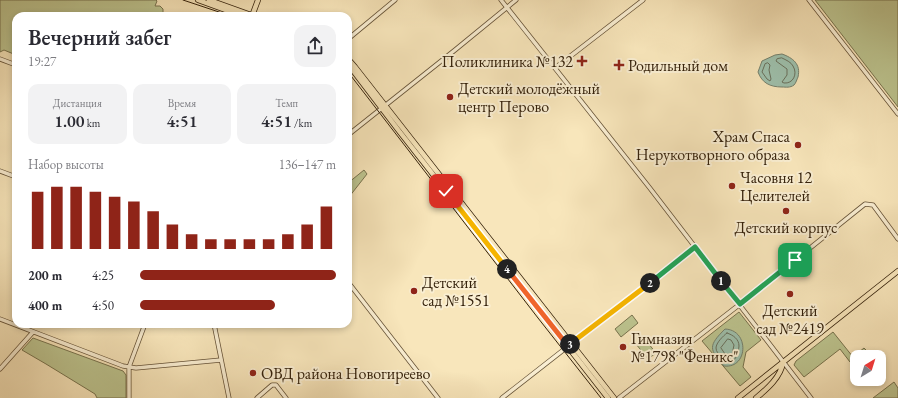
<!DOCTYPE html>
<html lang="ru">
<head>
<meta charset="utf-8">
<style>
  :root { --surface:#fff; --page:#f2f2f3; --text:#2b2b33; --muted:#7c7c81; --accent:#8f2418 }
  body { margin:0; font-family:"EB Garamond",serif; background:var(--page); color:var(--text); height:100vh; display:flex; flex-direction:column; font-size:15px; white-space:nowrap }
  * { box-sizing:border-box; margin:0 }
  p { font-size:13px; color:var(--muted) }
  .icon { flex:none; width:22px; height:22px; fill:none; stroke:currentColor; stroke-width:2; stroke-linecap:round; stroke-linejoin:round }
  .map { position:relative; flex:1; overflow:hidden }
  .side { position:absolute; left:12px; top:12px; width:340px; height:316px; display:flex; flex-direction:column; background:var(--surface); border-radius:12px; box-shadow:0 2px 6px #0003 }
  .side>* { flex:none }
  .needle { width:26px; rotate:38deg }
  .buttons { position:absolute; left:850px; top:350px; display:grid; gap:8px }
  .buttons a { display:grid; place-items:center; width:36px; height:36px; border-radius:8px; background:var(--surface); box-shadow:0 2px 6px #0003; font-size:20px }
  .pin { position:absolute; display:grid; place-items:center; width:34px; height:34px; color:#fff; margin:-17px; border-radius:8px; box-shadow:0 2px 6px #0006 }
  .km { position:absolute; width:20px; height:20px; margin:-10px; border-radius:50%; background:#222; color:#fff; font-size:11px; line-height:20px; text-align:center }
  .round { display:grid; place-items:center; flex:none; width:42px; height:42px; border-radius:12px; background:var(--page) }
  .overview { display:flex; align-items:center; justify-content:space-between; height:68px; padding:0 16px }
  h1 { font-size:22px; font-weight:600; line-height:30px }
  .stats { display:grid; grid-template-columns:repeat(3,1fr); gap:6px; height:68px; padding:4px 16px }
  .stats div { display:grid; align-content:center; border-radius:10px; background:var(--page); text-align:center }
  .stats b { font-size:17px; font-weight:600 }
  .stats small { font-size:11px; font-weight:400 }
  .stats p { font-size:11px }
  .chart { height:112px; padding:8px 16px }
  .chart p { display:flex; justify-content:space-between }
  .chart svg { width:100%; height:72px; margin-top:4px; stroke:var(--accent); stroke-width:6 }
  ul { padding:0 16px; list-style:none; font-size:13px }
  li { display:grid; grid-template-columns:64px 48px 1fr; align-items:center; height:30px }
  li i { height:10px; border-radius:5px; background:var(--accent) }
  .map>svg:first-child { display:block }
  .green { fill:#bdc590; stroke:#78734e }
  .water { fill:#9ec0ac; stroke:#74806c }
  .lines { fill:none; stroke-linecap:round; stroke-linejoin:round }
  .shore { stroke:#69705c; stroke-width:1 }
  .minor-casing { stroke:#655237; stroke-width:5 }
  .major-casing { stroke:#34210b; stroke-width:6 }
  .minor { stroke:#faefd3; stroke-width:3.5 }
  .major { stroke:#f8e6bb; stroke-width:4.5 }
  .tram { stroke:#34210b; stroke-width:1 }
  .split-1-casing { stroke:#fff; stroke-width:8 }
  .split-2-casing { stroke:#fff; stroke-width:8 }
  .split-3-casing { stroke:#fff; stroke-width:8 }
  .split-4-casing { stroke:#fff; stroke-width:8 }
  .split-5-casing { stroke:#fff; stroke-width:8 }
  .split-1 { stroke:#22a559; stroke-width:5 }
  .split-2 { stroke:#22a559; stroke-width:5 }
  .split-3 { stroke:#f5b400; stroke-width:5 }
  .split-4 { stroke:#f0652b; stroke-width:5 }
  .split-5 { stroke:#f5b400; stroke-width:5 }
  .poi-dot { fill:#8f2418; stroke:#faefd3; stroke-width:1.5 }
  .labels { text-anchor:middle; stroke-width:4; stroke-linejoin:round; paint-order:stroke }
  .poi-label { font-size:16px; fill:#34210b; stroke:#faefd3; text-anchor:start }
</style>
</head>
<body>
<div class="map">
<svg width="898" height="398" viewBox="0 0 898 398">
  <rect width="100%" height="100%" fill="#f8e6bb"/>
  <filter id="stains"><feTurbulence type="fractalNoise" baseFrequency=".005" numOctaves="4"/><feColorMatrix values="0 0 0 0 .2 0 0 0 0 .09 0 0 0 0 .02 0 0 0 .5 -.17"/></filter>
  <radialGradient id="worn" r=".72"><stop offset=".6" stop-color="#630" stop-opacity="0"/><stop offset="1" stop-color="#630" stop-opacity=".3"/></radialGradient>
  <path class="green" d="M0,0h156l1,1 -2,5h5l3,3v3l-3,4h-144v39l-12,-5 -4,2z
    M815,0h83v107z
    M364,170l3,4 -18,23 -1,-2v-12z
    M739,312l22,28 -15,12 -3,15 8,10 -11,9 -38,-45z
    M632,315l6,8 -17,14 -6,-8z
    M833,332l20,25 11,-9 2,2 -16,12 -10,-13 -36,28 -10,-12 2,-4z
    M33,338l90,33 3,4v23h-29l-2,-4 -49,-30 -24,-14z
    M644,338l12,15 -8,6 -12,-15z
    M894,382l4,6v10h-25z"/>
  <path class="water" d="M782,54c11,4 19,10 16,23 -1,2 -2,6 -4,8 -4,3 -8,2 -12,2 -12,0 -20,-4 -24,-15l4,-11 13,-6z
    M725,329c25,1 23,40 -1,37 -15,-17 -16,-20 1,-37z"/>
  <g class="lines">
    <path class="shore" d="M782,58c4,2 9,4 11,8 5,8 0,18 -9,17l-2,-1 5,-7v-6l-11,-8 1,-2z
      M768,63l2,2 -1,5 2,9 -1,2 -3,-2 -5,-7 3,-8z
      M727,333c6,2 12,6 12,13 -1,12 -8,23 -18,10 -2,-2 -5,-4 -5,-8 0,-5 7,-12 11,-15z
      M728,339l3,1 3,5 -2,10 -3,2 -4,-3 -4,-6z"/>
    <g class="minor-casing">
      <path id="minor" d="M501,0l148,187 162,211
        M809,0l89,114
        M348,39l47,-39
        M0,59l16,6
        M555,68l88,-68
        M348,135l107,-85 61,-50
        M0,171l16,6
        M348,282l90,116
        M0,319l123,47 13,2 85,-8
        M214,324l15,74
        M0,369l33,-37
        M129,398v-31l16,-43
        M257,398l15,-13h4l10,13
        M502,398l193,-151
        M619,398l125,-97 121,-97 8,1 25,34"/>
    </g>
    <g class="major-casing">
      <path id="major" d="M198,0l44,16
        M209,0l45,16
        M252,16l6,-16
        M348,59l7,8 259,331
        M348,64l51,67 209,267
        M738,398l160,-127
        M756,398c11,-9 25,-21 27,-36"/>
    </g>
    <use href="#minor" class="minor"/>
    <use href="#major" class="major"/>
    <path class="tram" d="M183,0l48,16
      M348,72l190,246 63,80"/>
  </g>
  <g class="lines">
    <g class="split-1-casing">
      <path id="split-1" d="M721,281l19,23 55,-44"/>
    </g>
    <g class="split-2-casing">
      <path id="split-2" d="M650,283l45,-36 26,34"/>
    </g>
    <g class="split-3-casing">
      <path id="split-3" d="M570,344l80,-61"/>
    </g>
    <g class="split-4-casing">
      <path id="split-4" d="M507,269l61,77 2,-2"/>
    </g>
    <g class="split-5-casing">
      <path id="split-5" d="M446,191l61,78"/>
    </g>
    <use href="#split-1" class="split-1"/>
    <use href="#split-2" class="split-2"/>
    <use href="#split-3" class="split-3"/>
    <use href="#split-4" class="split-4"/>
    <use href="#split-5" class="split-5"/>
  </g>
  <g class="poi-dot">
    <path d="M580 55h4v4h4v4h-4v4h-4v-4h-4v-4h4z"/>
    <path d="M617 59h4v4h4v4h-4v4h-4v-4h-4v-4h4z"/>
    <circle cx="450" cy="97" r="4"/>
    <circle cx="798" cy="145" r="4"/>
    <circle cx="732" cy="186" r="4"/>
    <circle cx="786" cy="211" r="4"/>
    <circle cx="414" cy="291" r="4"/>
    <circle cx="790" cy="294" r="4"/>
    <circle cx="623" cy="347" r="4"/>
    <circle cx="253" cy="373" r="4"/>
  </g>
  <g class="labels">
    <g class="poi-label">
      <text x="573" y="67" text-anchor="end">Поликлиника №132</text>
      <text x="628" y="71">Родильный дом</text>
      <text x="458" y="94">Детский молодёжный<tspan x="458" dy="18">центр Перово</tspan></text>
      <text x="790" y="142" text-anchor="end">Храм Спаса<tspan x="790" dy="18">Нерукотворного образа</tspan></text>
      <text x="740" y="183">Часовня 12<tspan x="740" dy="18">Целителей</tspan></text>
      <text x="786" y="233" text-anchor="middle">Детский корпус</text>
      <text x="422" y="288">Детский<tspan x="422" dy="18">сад №1551</tspan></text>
      <text x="790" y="316" text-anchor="middle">Детский<tspan x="790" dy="18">сад №2419</tspan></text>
      <text x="631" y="344">Гимназия<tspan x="631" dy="18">№1798 "Феникс"</tspan></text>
      <text x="261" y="379">ОВД района Новогиреево</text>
    </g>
  </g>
  <rect width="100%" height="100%" filter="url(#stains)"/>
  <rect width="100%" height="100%" fill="url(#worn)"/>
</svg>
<div class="buttons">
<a><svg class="needle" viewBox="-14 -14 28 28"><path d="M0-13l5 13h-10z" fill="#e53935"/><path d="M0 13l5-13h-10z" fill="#7c7c81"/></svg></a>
</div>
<div class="pin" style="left:795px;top:260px;background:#1e9e55"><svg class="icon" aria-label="arrive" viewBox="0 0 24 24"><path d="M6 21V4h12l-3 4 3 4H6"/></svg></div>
<div class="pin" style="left:446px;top:191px;background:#d93025"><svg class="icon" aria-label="check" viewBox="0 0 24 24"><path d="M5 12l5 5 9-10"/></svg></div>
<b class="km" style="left:721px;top:281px">1</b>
<b class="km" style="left:650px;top:283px">2</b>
<b class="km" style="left:570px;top:344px">3</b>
<b class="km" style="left:507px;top:269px">4</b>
<section class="side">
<div class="overview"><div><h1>Вечерний забег</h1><p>19:27</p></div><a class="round"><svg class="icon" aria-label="share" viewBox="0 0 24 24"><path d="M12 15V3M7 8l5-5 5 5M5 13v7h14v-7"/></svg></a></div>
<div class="stats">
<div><p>Дистанция</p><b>1.00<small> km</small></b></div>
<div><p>Время</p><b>4:51</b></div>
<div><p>Темп</p><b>4:51<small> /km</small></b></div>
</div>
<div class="chart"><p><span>Набор высоты</span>136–147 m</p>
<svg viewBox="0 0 160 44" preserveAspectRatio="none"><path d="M5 44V9M15 44V6M25 44V6M35 44V9M45 44V12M55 44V15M65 44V21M75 44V29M85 44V35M95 44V38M105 44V38M115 44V38M125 44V38M135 44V35M145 44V29M155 44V18"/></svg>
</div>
<ul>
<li><b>200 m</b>4:25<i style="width:100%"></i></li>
<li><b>400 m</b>4:50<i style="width:69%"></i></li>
</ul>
</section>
</div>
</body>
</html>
